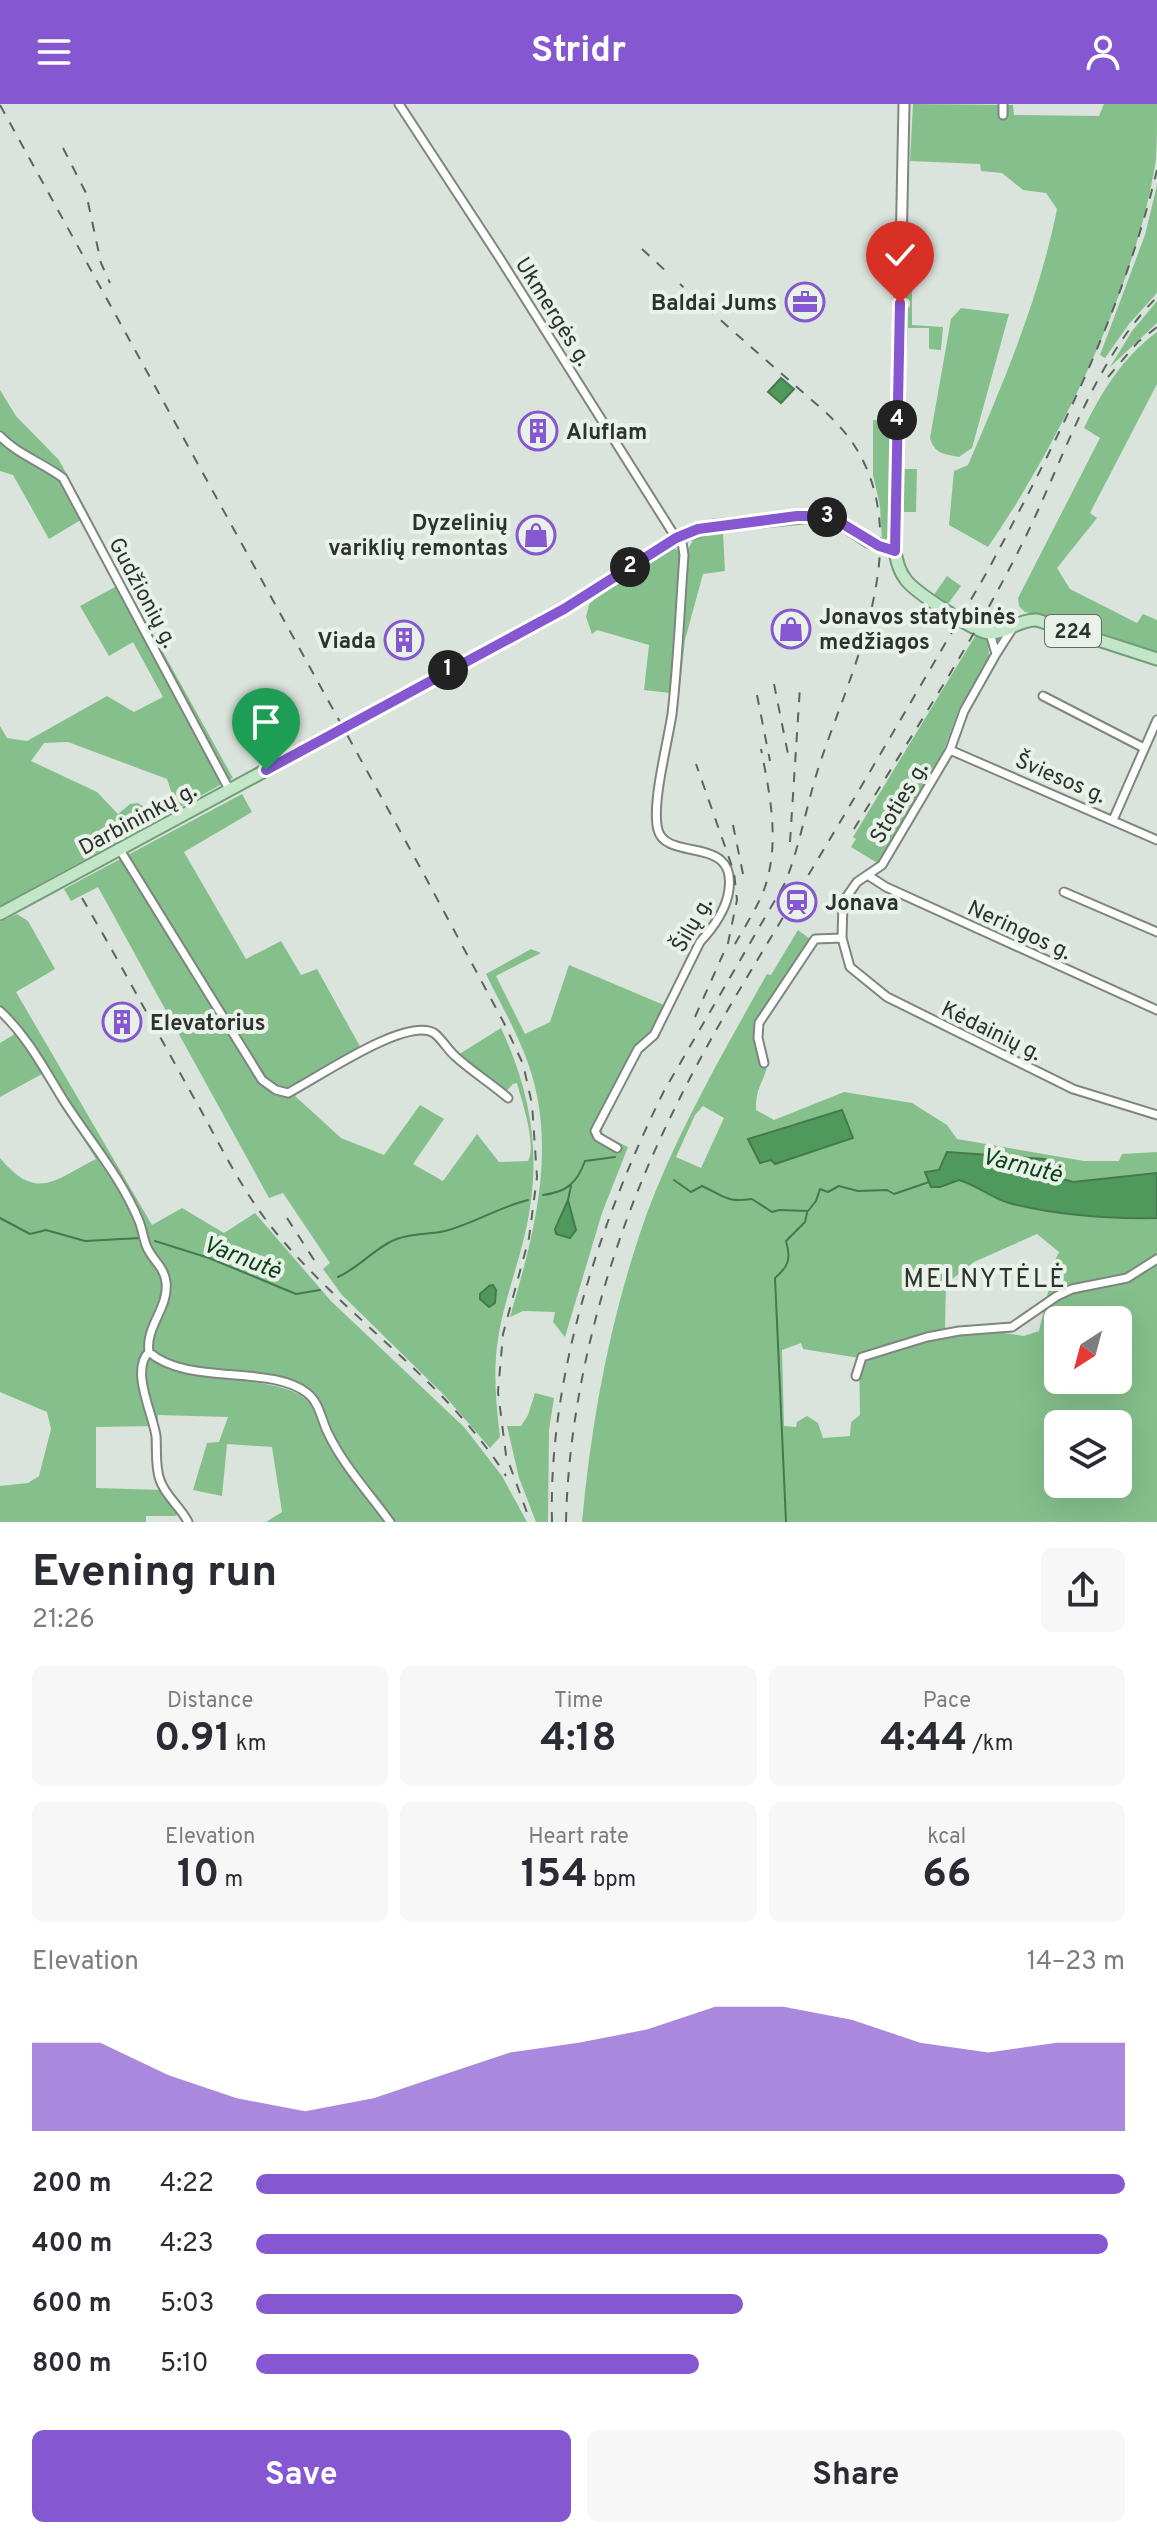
<!DOCTYPE html>
<html lang="en">
<head>
<meta charset="utf-8">
<style>
  :root { --surface:#fff; --page:#f7f7f7; --text:#2b2b33; --muted:#7c7c81; --accent:#8557d0 }
  body { margin:0; font-family:Overpass,sans-serif; background:var(--page); color:var(--text); height:100vh; display:flex; flex-direction:column; font-size:30px; white-space:nowrap }
  * { box-sizing:border-box; margin:0 }
  p { font-size:26px; color:var(--muted) }
  .icon { flex:none; width:44px; height:44px; fill:none; stroke:currentColor; stroke-width:2; stroke-linecap:round; stroke-linejoin:round }
  .map { position:relative; height:1418px; overflow:hidden }
  .panel { display:flex; flex-direction:column; background:var(--surface); flex:1 }
  .panel>* { flex:none }
  .needle { width:52px; rotate:216deg }
  .controls { position:absolute; left:1044px; top:1202px; display:grid; gap:16px }
  .controls a { display:grid; place-items:center; width:88px; height:88px; border-radius:12px; background:var(--surface); box-shadow:0 8px 32px #0002; font-size:40px }
  .pin { position:absolute; display:grid; place-items:center; width:68px; height:68px; color:#fff; margin:-82px -34px; border-radius:50% 50% 50% 0; rotate:-45deg; box-shadow:0 0 8px #0007 }
  .pin .icon { rotate:45deg }
  .km { position:absolute; width:40px; height:40px; margin:-20px; border-radius:50%; background:#222; color:#fff; font-size:22px; line-height:40px; text-align:center }
  .round { display:grid; place-items:center; flex:none; width:84px; height:84px; border-radius:12px; background:var(--page) }
  .summary { display:flex; align-items:center; justify-content:space-between; height:136px; padding:0 32px }
  h1 { font-size:44px; font-weight:700; line-height:60px }
  .figures { display:grid; grid-template-columns:repeat(3,1fr); gap:12px; height:136px; padding:8px 32px }
  .figures div { display:grid; align-content:center; border-radius:12px; background:var(--page); text-align:center }
  .figures b { font-size:40px; font-weight:700 }
  .figures small { font-size:22px; font-weight:400 }
  .figures p { font-size:22px }
  .chart { height:224px; padding:16px 32px }
  .chart p { display:flex; justify-content:space-between }
  .chart svg { width:100%; height:144px; margin-top:8px; fill:var(--accent); opacity:.7 }
  .cta { display:flex; gap:16px; margin-top:auto; padding:16px 32px }
  .cta a { flex:1; height:92px; border-radius:12px; background:var(--accent); color:#fff; font-size:32px; font-weight:700; line-height:92px; text-align:center }
  .cta a+a { background:var(--page); color:var(--text) }
  ul { padding:0 32px; list-style:none; font-size:26px }
  li { display:grid; grid-template-columns:128px 96px 1fr; align-items:center; height:60px }
  li i { height:20px; border-radius:10px; background:var(--accent) }
  header { display:flex; justify-content:space-between; align-items:center; height:104px; padding:0 32px; background:var(--accent); color:#fff; font-size:36px; font-weight:700 }
  .map>svg:first-child { display:block }
  .green { fill:#85c08c; fill-rule:evenodd }
  .water { fill:#4e995b; stroke:#447a4e; stroke-width:2 }
  .lines { fill:none; stroke-linecap:round; stroke-linejoin:round }
  .stream { stroke:#447a4e; stroke-width:2 }
  .minor-casing { stroke:#7e867f; stroke-width:11 }
  .tertiary-casing { stroke:#7e867f; stroke-width:13 }
  .primary-casing { stroke:#749c79; stroke-width:15 }
  .minor { stroke:#fff; stroke-width:7 }
  .tertiary { stroke:#fff; stroke-width:9 }
  .primary { stroke:#c2e6c7; stroke-width:11 }
  .rail { stroke:#5e635e; stroke-width:2; stroke-dasharray:10 10; stroke-linecap:butt }
  .route-casing { stroke:#fff; stroke-width:16 }
  .route { stroke:#8557d0; stroke-width:10 }
  .labels { text-anchor:middle; stroke-width:8; stroke-linejoin:round; paint-order:stroke }
  .shield { fill:#e9f2e9; stroke:#666b66; stroke-width:2 }
  .shield-label { font-size:20px; font-weight:bold; fill:#2e312e }
  .poi-label { font-size:22px; font-weight:bold; fill:#2e312e; stroke:#e9f2e9; text-anchor:start }
  .street-label { font-size:22px; fill:#2e312e; stroke:#e9f2e9 }
  .water-label { font-size:24px; font-style:italic; fill:#0b431a; stroke:#e9f2e9 }
  .quarter-label { font-size:26px; letter-spacing:2px; fill:#2e312e; stroke:#e9f2e9 }
</style>
</head>
<body>
<header><svg class="icon" aria-label="menu" viewBox="0 0 24 24"><path d="M4 6h16M4 12h16M4 18h16"/></svg>Stridr<svg class="icon" aria-label="person" viewBox="0 0 24 24"><circle cx="12" cy="8" r="4"/><path d="M4 21q1-7 8-7t8 7"/></svg></header>
<div class="map">
<svg width="1157" height="1418" viewBox="0 0 1157 1418">
  <rect width="100%" height="100%" fill="#dbe4dc"/>
  <path class="green" d="M913,0l100,1 1,10 85,1 5,-12h53c0,18 0,37 -1,55 -19,126 -96,283 -168,388l-39,-22 5,-54 14,-6c36,-84 71,-166 89,-256l-11,-16 -23,-3 -21,-17 -21,-2 -1,-7 -70,-3z
    M1157,81v108l-28,31 -24,34 -5,-3 45,-120z
    M912,141v80l31,2 -2,23 -12,-1v-21h-21l-1,19 -2,-1 1,-37 4,-3v-5l-4,-4 1,-48z
    M1157,197v22l-47,44 22,-36z
    M961,204l48,6 -37,134 -13,9c-14,-3 -25,-3 -29,-19l21,-119z
    M1157,228v52l-67,129 7,5 -40,50 13,21 67,34 6,-9 14,6v32l-96,-33 -36,-7 -6,-6 -1,-8 82,-160 -16,-10c18,-37 39,-71 73,-96z
    M0,286l16,26 43,44 30,55 -40,24 -36,-64 -13,-4z
    M873,316l18,1v111l-6,9h-3l-2,-35 -7,-31z
    M903,365h14l-1,43h-12z
    M723,428l2,39 -22,3 -18,66 -6,54 -35,-4 5,-45 -52,-15 -5,4 -6,-17 3,-12c8,-10 68,-53 81,-55 7,-2 11,1 18,-1l7,-12z
    M947,472l14,10 -13,18 -15,-8z
    M124,478l109,196 -233,128v-180l7,12 20,3 80,-45 27,16 29,-15 -30,-55 -24,14 -29,-50zM68,638l99,37 7,21 -22,12 -14,-9 -8,1 -12,10 -21,-22 -66,-31 13,-18z
    M977,529l11,8 1,16 -30,52 -18,49 -62,106 -28,-17 5,-8 -3,-2z
    M242,690l10,18 -68,40 62,107 35,-18 20,34 16,-6 45,81 -47,30 -20,16 46,42 43,17 36,-50 24,14 -31,45 30,17 34,-47 22,28 29,-1c9,-16 -6,-59 -11,-78l-4,1 -11,12 -49,-38 48,-30c27,58 39,116 29,179 -6,45 -25,87 -32,132 -5,33 -2,64 2,98l-10,11 -46,-53 -102,-100 -19,-26 7,-6 -47,-70 -14,5 -171,-311 -27,14 -7,-12z
    M17,810l11,7 27,48 -39,23 136,233 30,-17 42,25 31,-20 76,88 134,127 37,48 25,46h-261l16,-10 -10,-65 -45,-3 -5,52 -29,-6 14,-47 12,-1 9,-25 -70,-2v11l-62,1v61l68,2 16,19 -4,7h-30v6h-146v-36l28,-3 11,-7 12,-47 -4,-17 -47,-20v-234c37,44 54,22 96,1l-54,-85 -42,23v-54l18,-11 -18,-18v-92zM249,1272c20,4 60,5 70,26 6,13 8,25 16,36l-5,6c-7,-10 -9,-24 -16,-35 -13,-22 -42,-23 -65,-28z
    M798,826l16,12 -52,80c-4,21 8,28 5,44 -4,19 -11,19 -11,44l18,10 70,-28 68,11 35,22 10,14 127,22h35l3,-7 35,-2v21l-84,9c-9,-2 -13,-9 -21,-12 -25,-11 -48,-13 -74,-15 -11,0 -20,-3 -31,-3l-8,18 -13,2 45,11 22,13 82,17 55,6 27,-1v304h-575c10,-107 29,-208 65,-309 31,-83 77,-162 120,-239l4,1zM703,1002l21,12 -23,50 -25,-11 19,-42zM803,1018l-32,38 15,-34zM1037,1130l22,18 -5,10 2,20 -8,10 -9,39 -15,5 -32,-5 -40,3 -7,-7 1,-43 28,-22zM1058,1216h60v60h-60zM801,1239l2,6 56,9 1,57 -9,7 -1,14 -27,2 -5,-15 -11,-7 -10,6 -1,5 -12,-1 -2,-76zM1058,1320h60v60h-60z
    M531,845l10,4 -45,23 29,58 25,-12 19,-57 102,43 -16,32 -14,12 -39,78 1,5 25,12 -26,66 -37,124 -12,-15 2,-10 -32,-1 -13,6c24,-83 48,-169 18,-254 -11,-31 -28,-60 -42,-89z
    M535,1289l19,5 -5,32 -1,92h-12l-17,-44 -12,-52h14l7,-11z"/>
  <path class="water" d="M781,274l13,11 -13,14 -13,-11z
    M842,1006l11,28 -78,26 -4,-4 -11,3 -12,-24z
    M947,1048l98,7 12,8 -1,4 7,8 10,3 84,-9v45c-48,1 -101,-3 -148,-15 -18,-5 -32,-18 -50,-23l-19,7h-9l-6,-15 14,-2z
    M568,1096l8,30 -6,8 -14,-4 -1,-5z
    M493,1181l3,5 -1,13 -6,4 -9,-8v-5l9,-8z"/>
  <g class="lines">
    <path class="stream" d="M674,1076l17,12 11,-6c22,10 24,17 50,13l20,13 7,-2 29,1 8,-10 4,-12 8,3 11,-6 19,5 29,-1 7,4 35,-12
      M543,1091c24,-3 34,-12 42,-34l30,-4
      M568,1096l3,-14
      M0,1114l30,16 16,-4 39,11 55,-3
      M155,1137l54,17 87,36 24,-4
      M338,1173c20,-9 33,-25 52,-35 16,-9 38,-7 55,-11 30,-8 54,-24 83,-31
      M786,1418l-11,-244c14,-12 16,-19 11,-37l19,-19 2,-9"/>
    <g class="minor-casing">
      <path id="minor" d="M399,0l100,153 177,281
        M1003,11v-11
        M0,332c17,18 43,27 63,42l167,313
        M996,550l16,-25
        M1043,592l101,52
        M950,646l207,90
        M1113,716l44,-100
        M120,746l142,230 14,10 12,3c28,-14 118,-77 146,-60 8,6 13,16 21,23 16,15 36,27 53,42
        M869,772l17,11 271,123
        M1064,788l93,40
        M842,834l8,29 37,30 186,92 84,26
        M0,907c28,26 44,58 64,90 25,39 57,76 75,120 3,7 4,16 7,24 5,14 18,21 20,37 3,26 -21,45 -17,70 -19,18 4,62 7,84 1,14 -1,31 4,44 5,16 21,27 28,42
        M764,959l-6,-25 1,-15 56,-84 27,-1 1,-36 14,-20 25,-17 68,-115 14,-39 32,-57 -6,-21
        M617,1044l-19,-11 -3,-6 43,-82 16,-14 46,-93c12,-13 24,-29 28,-47 13,-62 -61,-32 -70,-65 -7,-25 10,-88 14,-116 6,-52 8,-106 12,-159l-3,-19
        M149,1248c38,34 121,12 158,41 12,9 14,25 20,38 15,33 42,62 63,91
        M856,1272l6,-19 65,-20 32,-6 53,-4 45,-31 15,-7 55,-11 30,-19"/>
    </g>
    <g class="tertiary-casing">
      <path id="tertiary" d="M895,447l9,-447"/>
    </g>
    <g class="primary-casing">
      <path id="primary" d="M0,810l564,-305 117,-73 34,-10 97,-10 26,5 30,20 27,10c2,11 4,20 11,29 9,12 69,52 83,53 17,1 30,-14 48,-13l120,39"/>
    </g>
    <use href="#minor" class="minor"/>
    <use href="#tertiary" class="tertiary"/>
    <use href="#primary" class="primary"/>
    <path class="rail" d="M0,1l421,764 83,154 19,41 9,40 5,73 -8,61 -26,96 -5,58 8,63 24,66
      M63,44l23,45 15,70 9,20
      M642,145l27,25
      M1108,273l30,-35 19,-15
      M774,580l15,75
      M757,591l13,66
      M733,721l10,49
      M854,725c57,-93 118,-185 167,-283 42,-83 70,-182 136,-249
      M790,738l10,-155
      M82,794c40,68 77,138 116,207 23,42 45,87 75,124 72,89 172,150 233,247
      M735,840c10,-18 23,-37 30,-57 15,-46 5,-92 -4,-138
      M695,913l33,-74 9,-43 -3,-28 -38,-108
      M287,1114l29,45
      M552,1418c-4,-145 48,-302 112,-431l121,-208c16,-40 22,-82 36,-123 32,-94 95,-220 33,-315 -16,-25 -42,-44 -64,-64 -37,-32 -74,-65 -110,-97
      M566,1418c3,-139 46,-288 108,-412 39,-81 89,-158 135,-236 60,-100 119,-201 178,-302 70,-131 135,-257 170,-402"/>
  </g>
  <g class="lines">
    <g class="route-casing">
      <path id="route" d="M266,666l298,-161 112,-71 22,-9 99,-13h25l16,5 41,25 16,5 5,-248"/>
    </g>
    <use href="#route" class="route"/>
  </g>
  <defs>
    <g id="office-ring" transform="scale(2)"><circle r="9.5" fill="#e9f2e9" stroke="#8557d0" stroke-width="1.5"/><path d="M-6-3h4V-5.5h4V-3h4V5H-6ZM-1-4.5V-3h2v-1.5ZM-6 0V1H6V0Z" fill="#8557d0"/></g>
    <g id="building-ring" transform="scale(2)"><circle r="9.5" fill="#e9f2e9" stroke="#8557d0" stroke-width="1.5"/><path d="M-4-6H4V6H1V3H-1V6H-4ZM-2.5-4.3h1.7v1.8h-1.7ZM.8-4.3h1.7v1.8H.8ZM-2.5-1h1.7V.8h-1.7ZM.8-1h1.7V.8H.8Z" fill="#8557d0"/></g>
    <g id="shop-ring" transform="scale(2)"><circle r="9.5" fill="#e9f2e9" stroke="#8557d0" stroke-width="1.5"/><path d="M-5-2.5h2.3a2.7 3.5 0 0 1 5.4 0H5L5.5 6h-11ZM-1.5-2.5h3a1.5 2.3 0 0 0-3 0Z" fill="#8557d0"/></g>
    <g id="station-ring" transform="scale(2)"><circle r="9.5" fill="#e9f2e9" stroke="#8557d0" stroke-width="1.5"/><path d="M-3-6H3Q5-6 5-4V2Q5 4 3 4L4.5 6H3L1.5 4h-3L-3 6H-4.5L-3 4Q-5 4-5 2V-4Q-5-6-3-6ZM-3.5-4v3h7v-3ZM-3.5 1v1.5H-2V1ZM2 1v1.5H3.5V1Z" fill="#8557d0"/></g>
  </defs>
  <g fill-rule="evenodd">
    <use href="#office-ring" x="805" y="198"/>
    <use href="#building-ring" x="538" y="327"/>
    <use href="#shop-ring" x="536" y="431"/>
    <use href="#shop-ring" x="791" y="525"/>
    <use href="#building-ring" x="404" y="536"/>
    <use href="#station-ring" x="797" y="798"/>
    <use href="#building-ring" x="122" y="918"/>
  </g>
  <g class="labels">
    <rect class="shield" x="1045" y="511" width="56" height="32" rx="6"/>
    <g class="shield-label">
      <text x="1073" y="534">224</text>
    </g>
    <g class="poi-label">
      <text x="777" y="206" text-anchor="end">Baldai Jums</text>
      <text x="566" y="335">Aluflam</text>
      <text x="508" y="426" text-anchor="end">Dyzelinių<tspan x="508" dy="25">variklių remontas</tspan></text>
      <text x="819" y="520">Jonavos statybinės<tspan x="819" dy="25">medžiagos</tspan></text>
      <text x="376" y="544" text-anchor="end">Viada</text>
      <text x="825" y="806">Jonava</text>
      <text x="150" y="926">Elevatorius</text>
    </g>
    <g class="street-label">
      <text transform="translate(554 207) rotate(58)" y="8">Ukmergės g.</text>
      <text transform="translate(144 488) rotate(62)" y="8">Gudžionių g.</text>
      <text transform="translate(1061 673) rotate(23)" y="8">Šviesos g.</text>
      <text transform="translate(898 698) rotate(-59)" y="8">Stoties g.</text>
      <text transform="translate(137 714) rotate(-28)" y="8">Darbininkų g.</text>
      <text transform="translate(691 820) rotate(-60)" y="8">Šilų g.</text>
      <text transform="translate(1020 825) rotate(25)" y="8">Neringos g.</text>
      <text transform="translate(992 926) rotate(26)" y="8">Kėdainių g.</text>
    </g>
    <g class="water-label">
      <text transform="translate(1022 1061) rotate(14)" y="8">Varnutė</text>
      <text transform="translate(242 1153) rotate(21)" y="8">Varnutė</text>
    </g>
    <g class="quarter-label">
      <text x="985" y="1183">MELNYTĖLĖ</text>
    </g>
  </g>
</svg>
<div class="controls">
<a><svg class="needle" viewBox="-14 -14 28 28"><path d="M0-13l5 13h-10z" fill="#e53935"/><path d="M0 13l5-13h-10z" fill="#7c7c81"/></svg></a>
<a><svg class="icon" aria-label="layers" viewBox="0 0 24 24"><path d="M12 4l9 5-9 5-9-5zM3 14l9 5 9-5"/></svg></a>
</div>
<div class="pin" style="left:266px;top:666px;background:#1e9e55"><svg class="icon" aria-label="arrive" viewBox="0 0 24 24"><path d="M6 21V4h12l-3 4 3 4H6"/></svg></div>
<div class="pin" style="left:900px;top:199px;background:#d93025"><svg class="icon" aria-label="check" viewBox="0 0 24 24"><path d="M5 12l5 5 9-10"/></svg></div>
<b class="km" style="left:448px;top:566px">1</b>
<b class="km" style="left:630px;top:463px">2</b>
<b class="km" style="left:827px;top:413px">3</b>
<b class="km" style="left:897px;top:316px">4</b>
</div>
<section class="panel">
<div class="summary"><div><h1>Evening run</h1><p>21:26</p></div><a class="round"><svg class="icon" aria-label="share" viewBox="0 0 24 24"><path d="M12 15V3M7 8l5-5 5 5M5 13v7h14v-7"/></svg></a></div>
<div class="figures">
<div><p>Distance</p><b>0.91<small> km</small></b></div>
<div><p>Time</p><b>4:18</b></div>
<div><p>Pace</p><b>4:44<small> /km</small></b></div>
</div>
<div class="figures">
<div><p>Elevation</p><b>10<small> m</small></b></div>
<div><p>Heart rate</p><b>154<small> bpm</small></b></div>
<div><p>kcal</p><b>66</b></div>
</div>
<div class="chart"><p><span>Elevation</span>14–23 m</p>
<svg viewBox="0 0 160 44" preserveAspectRatio="none"><path d="M0 44V17L10 17L20 27L30 34L40 38L50 34L60 27L70 20L80 17L90 13L100 6L110 6L120 10L130 17L140 20L150 17L160 17V44z"/></svg>
</div>
<ul>
<li><b>200 m</b>4:22<i style="width:100%"></i></li>
<li><b>400 m</b>4:23<i style="width:98%"></i></li>
<li><b>600 m</b>5:03<i style="width:56%"></i></li>
<li><b>800 m</b>5:10<i style="width:51%"></i></li>
</ul>
<div class="cta"><a>Save</a><a>Share</a></div>
</section>
</body>
</html>
